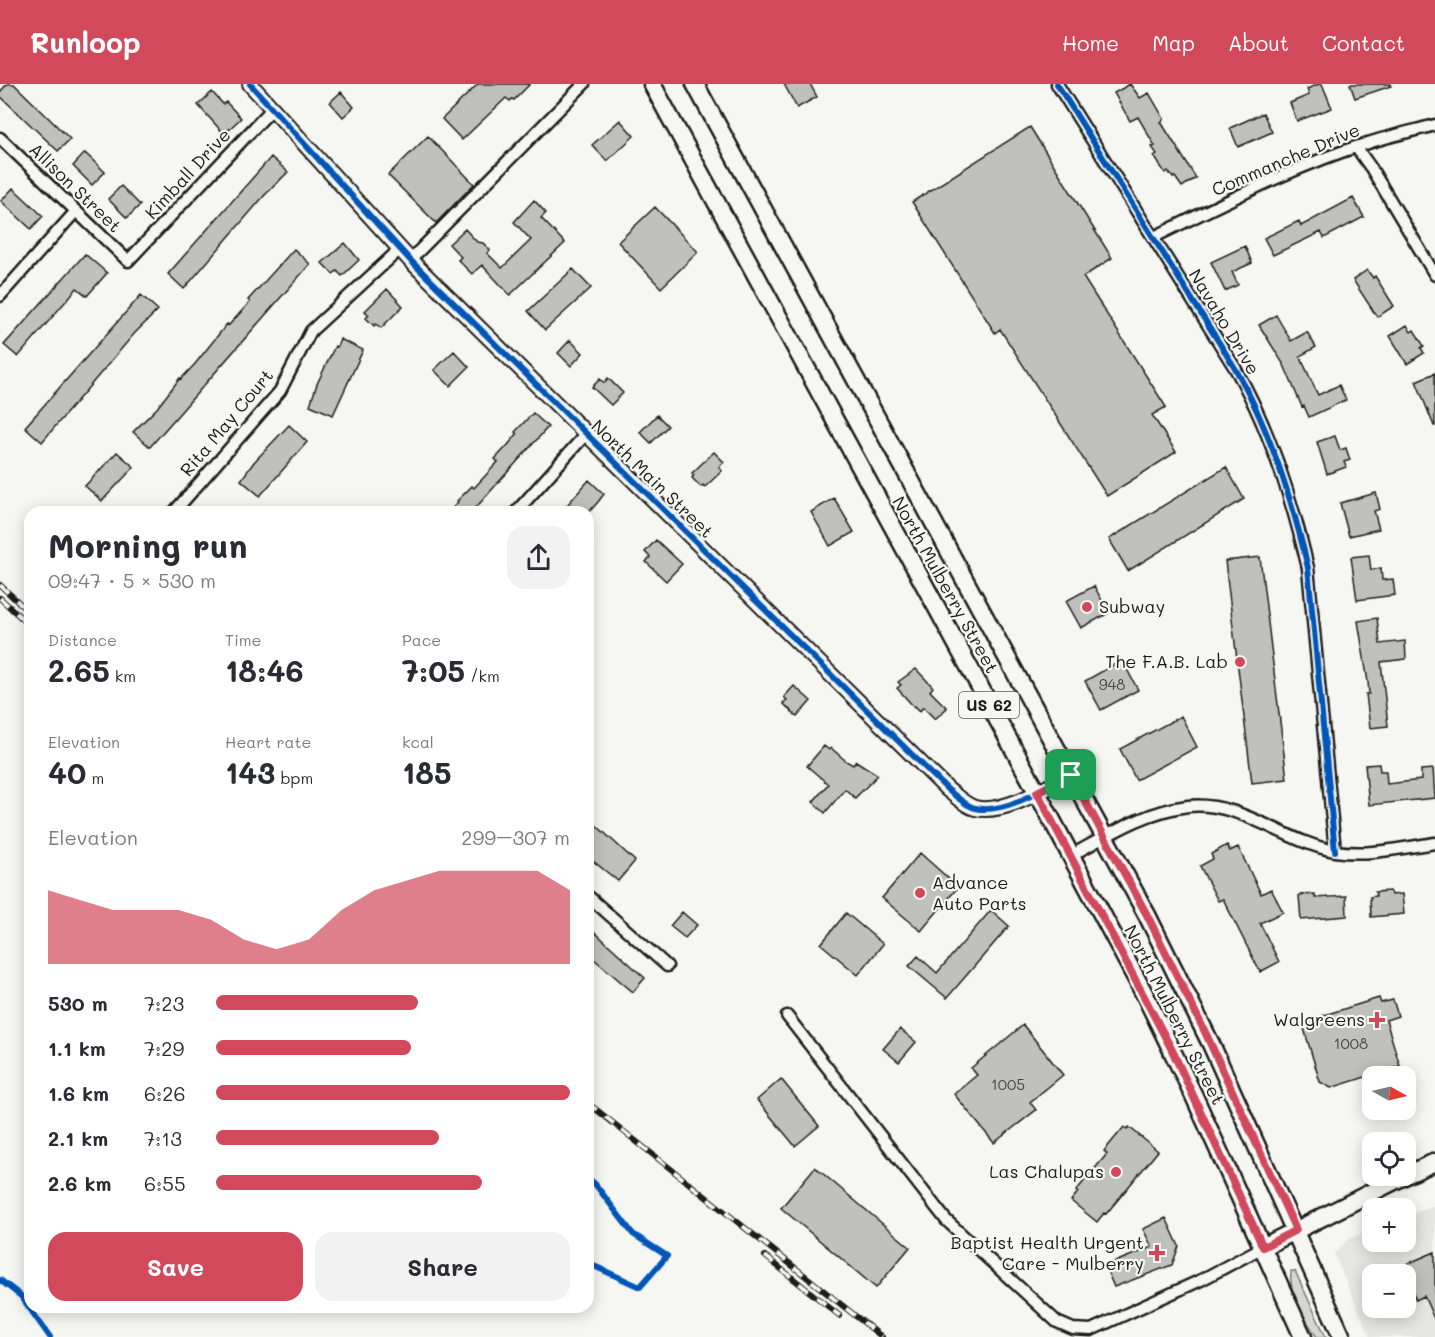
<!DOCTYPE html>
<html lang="en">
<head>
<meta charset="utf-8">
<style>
  :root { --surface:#fff; --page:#f2f2f3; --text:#2b2b33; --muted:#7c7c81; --accent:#d1495b }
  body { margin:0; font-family:Mali,sans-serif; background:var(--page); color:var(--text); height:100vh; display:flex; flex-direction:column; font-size:22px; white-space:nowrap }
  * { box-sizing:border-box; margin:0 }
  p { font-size:20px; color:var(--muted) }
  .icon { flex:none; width:33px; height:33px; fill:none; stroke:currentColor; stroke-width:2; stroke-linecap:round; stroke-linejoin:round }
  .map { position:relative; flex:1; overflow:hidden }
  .side { position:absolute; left:24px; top:422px; width:570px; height:807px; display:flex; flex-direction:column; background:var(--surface); border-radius:18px; box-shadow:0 3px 15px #0003 }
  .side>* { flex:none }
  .needle { width:39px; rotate:98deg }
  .fabs { position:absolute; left:1362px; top:982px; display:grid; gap:12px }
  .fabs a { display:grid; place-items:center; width:54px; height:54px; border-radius:12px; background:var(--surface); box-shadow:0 3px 15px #0003; font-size:30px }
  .pin { position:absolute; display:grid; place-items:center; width:51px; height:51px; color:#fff; margin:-26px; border-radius:12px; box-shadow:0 3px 9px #0006 }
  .round { display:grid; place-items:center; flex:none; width:63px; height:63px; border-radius:18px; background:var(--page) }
  .headline { display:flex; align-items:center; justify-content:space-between; height:102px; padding:0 24px }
  h1 { font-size:33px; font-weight:800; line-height:45px }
  .metrics { display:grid; grid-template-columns:repeat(3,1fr); gap:9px; height:102px; padding:6px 24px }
  .metrics div { display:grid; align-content:center }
  .metrics b { font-size:30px; font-weight:800 }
  .metrics small { font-size:16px; font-weight:400 }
  .metrics p { font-size:16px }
  .chart { height:168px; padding:12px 24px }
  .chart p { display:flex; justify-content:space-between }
  .chart svg { width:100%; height:108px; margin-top:6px; fill:var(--accent); opacity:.7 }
  .button { display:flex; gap:12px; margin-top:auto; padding:12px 24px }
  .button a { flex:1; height:69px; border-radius:18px; background:var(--accent); color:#fff; font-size:24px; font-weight:800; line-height:69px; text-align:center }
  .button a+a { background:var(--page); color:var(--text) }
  ul { padding:0 24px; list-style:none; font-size:20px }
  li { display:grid; grid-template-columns:96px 72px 1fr; align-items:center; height:45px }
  li i { height:15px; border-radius:8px; background:var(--accent) }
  header { display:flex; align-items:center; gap:36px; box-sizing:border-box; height:84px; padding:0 30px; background:var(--accent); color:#fff }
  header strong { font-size:28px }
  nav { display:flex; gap:33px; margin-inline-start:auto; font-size:21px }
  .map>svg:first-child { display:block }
  .built { fill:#e6e6e2; fill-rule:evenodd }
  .green { fill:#d6d6d2; stroke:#797977; stroke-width:1.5 }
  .building { fill:#c0c0bd; stroke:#1c1c1c; stroke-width:1.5 }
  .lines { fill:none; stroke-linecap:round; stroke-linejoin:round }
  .minor-casing { stroke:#1c1c1c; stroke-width:15 }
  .tertiary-casing { stroke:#1c1c1c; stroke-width:18 }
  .primary-casing { stroke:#1c1c1c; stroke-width:21 }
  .minor { stroke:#f6f6f2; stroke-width:10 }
  .tertiary { stroke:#f6f6f2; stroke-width:14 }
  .primary { stroke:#f6f6f2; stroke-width:16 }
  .rail-casing { stroke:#1c1c1c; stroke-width:6 }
  .rail { stroke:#f6f6f2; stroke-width:4; stroke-dasharray:11; stroke-linecap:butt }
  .cycleway-casing { stroke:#f6f6f2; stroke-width:10 }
  .cycleway { stroke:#0057b8; stroke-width:6 }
  .route-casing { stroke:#fff; stroke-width:12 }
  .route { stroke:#d1495b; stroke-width:8 }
  .poi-dot { fill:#d1495b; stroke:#f6f6f2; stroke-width:2 }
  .labels { text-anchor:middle; stroke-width:4.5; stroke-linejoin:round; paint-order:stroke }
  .number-label { font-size:15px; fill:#454544 }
  .shield { fill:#f6f6f2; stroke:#5d5d5c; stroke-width:1.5 }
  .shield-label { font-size:16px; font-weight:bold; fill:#1c1c1c }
  .street-label { font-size:18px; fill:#1c1c1c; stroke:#f6f6f2 }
  .poi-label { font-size:18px; fill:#1c1c1c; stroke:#f6f6f2; text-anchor:end }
</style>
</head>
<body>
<header>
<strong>Runloop</strong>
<nav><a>Home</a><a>Map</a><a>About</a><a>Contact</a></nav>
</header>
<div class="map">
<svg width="1435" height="1253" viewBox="0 0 1435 1253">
  <rect width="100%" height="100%" fill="#f6f6f2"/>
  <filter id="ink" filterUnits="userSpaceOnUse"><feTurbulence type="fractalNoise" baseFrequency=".0167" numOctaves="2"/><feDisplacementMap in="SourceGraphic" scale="12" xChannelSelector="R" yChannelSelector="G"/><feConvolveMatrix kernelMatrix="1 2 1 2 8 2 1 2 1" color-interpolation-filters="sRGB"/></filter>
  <g filter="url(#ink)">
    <path class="built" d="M1435,1121v132h-65l-36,-83 14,-15 24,-10v13h34v-26zM1372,1191h34v33h-34z"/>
    <path class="green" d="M1291,1187h4l31,66h-9c-12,-18 -29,-43 -26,-66z"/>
    <path class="building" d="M7,0h7l56,55 -12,12 -58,-55v-4z
      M478,0h52l-16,16 -2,-1 -2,2 -4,-3 -44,42 -20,-21z
      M784,0h26l7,13 -20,11z
      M1130,0l10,14 9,-5 15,26 -3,3 35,56 -14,9 -7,-10 -2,1 -5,-7 -3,2 -11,-17 3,-2 -5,-7 3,-1 -17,-29 -8,4 -16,-28z
      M1319,0h3l10,24 -35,13 -7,-18 19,-8 -2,-6z
      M1350,0h41v2l-36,12z
      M212,8l11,12 3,-2 15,16 -17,16 -26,-29z
      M341,8l13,15 -11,10 -13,-15z
      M1263,29l9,19 -34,15 -8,-19z
      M620,36l14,16 -27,25 -15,-16z
      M1030,43l82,131 -29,19 83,130 -14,8 24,37 -69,44 -107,-167 -5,4 -83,-131z
      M428,52l46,48 -38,39 -48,-48z
      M85,69l20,19 -13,13 -19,-19z
      M271,73l17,15 -24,24 -80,93 -16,-15z
      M121,102l19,19 -13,13 -19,-19z
      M13,104l30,28 -12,13 -30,-28z
      M1353,114l11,19 -40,21 -3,-6 -48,23 -9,-17 35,-17 2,5z
      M534,116l12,13 -5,5 24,25 -55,52 -28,-30 -10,9 -14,-14 3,-3 -12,-13 16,-15 12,13 6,1 7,7 -3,3 15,15 29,-28 -17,-18z
      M655,123l43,45 -37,36 -43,-46z
      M345,159l14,17 -17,16 -5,-5 -4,3 -11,-11z
      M1245,162l7,17 -20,9 6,13 -13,6 -14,-29z
      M294,165l16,15 -160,183 -17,-15 24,-24 23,-30 1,1 14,-15 32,-40 2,1 21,-23 -2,-2z
      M85,170l22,19 -20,23 -10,-8 -59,69 -14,-12z
      M573,185l18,19 -46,42 -17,-19z
      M1367,186l6,8 2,-2 19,30 -17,11 -24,-37z
      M387,205l16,17 -22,22 -5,-4 -2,2 -8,-8 3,-3 -4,-4z
      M141,211l17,15 -24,24 -92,108 -17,-15z
      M1276,231l15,26 16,-9 9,15 -16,9 18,39 21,-10 7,15 -37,17 -5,-11 -2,1 -18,-42 -25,-40z
      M1407,241l4,7 3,-2 10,16 -3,2 3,5 -17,11 -17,-28z
      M340,255l23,11 -30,65 -23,-10 7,-21 18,-38 2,1z
      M570,256l13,13 -12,13 -13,-13z
      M454,267l15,16 -19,19 -16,-16z
      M1435,289v53h-1l-18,-45z
      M608,294l15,15 -12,12 -19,-18 8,-8 4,4z
      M533,329l15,14 -76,85h-23l9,-10 -1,-1 15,-15 2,2 24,-26 -3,-3 13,-14 9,-11 -2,-2z
      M657,331l11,11 -17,17 -11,-11z
      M289,341l18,17 -47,54 -19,-16 13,-18z
      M1335,352l5,14 6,-2 4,12 -6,2 2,5 -19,7 -10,-32z
      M117,368l17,15 -32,34 -17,-15z
      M714,368l10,10 -5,5 3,4 -17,16 -2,-2 -2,2 -9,-9 2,-3 -2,-2z
      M1226,383l18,32 -116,72 -19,-32z
      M589,396l15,14 -6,8 -9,10h-28z
      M1376,409l4,16 -6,2 5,18 -30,7 -9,-33z
      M834,414l20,34 -24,14 -19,-34z
      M656,456l26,24 -16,17 -20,-19 4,-5 -5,-5z
      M1369,471l2,15 10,-2 1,12 11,-1 2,16 -38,5 -6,-43z
      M1260,473l27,222 -35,4 -27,-222z
      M1094,502l15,27 -28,15 -15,-27z
      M1377,534l3,26 25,-3 1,18 -25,3 7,64 -18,2 -4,-34h3l-1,-12 -10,-61z
      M1122,576l16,30 -37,20 -16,-29z
      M916,585l17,18 -3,4 17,17 -12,11 -12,-12 -3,4 -5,-5 -1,1 -17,-19 4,-3 -3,-3z
      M794,602l17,15 -14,16 -14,-14 4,-3 -3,-3z
      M1181,632l16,31 -61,33 -16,-31z
      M824,662l5,4 2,-2 15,13 7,4 3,-4 22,14 -23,23 -10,-9 -20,24 -12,-11 15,-18 -21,-18z
      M1379,680l1,7h6l1,13 34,-4v-10l12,-1 2,29 -66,7 -4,-40z
      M596,741l39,36 -17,20 -30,-24v-22z
      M1227,761l3,6 8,-4 23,47 10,-5 12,23 -23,11 19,39 -19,10 -37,-73 -5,2 -18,-35 13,-7 -2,-5z
      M920,769l38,34 -37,44 -39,-33z
      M1390,807l1,4 11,-1 2,20 -33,3 -1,-20 6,-1 -1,-4z
      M1315,810v4l31,-2 1,20 -46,4 -2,-25z
      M991,826l18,16 -62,72 -38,-32 9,-10 19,17z
      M682,828l15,13 -12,13 -15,-12z
      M846,829l37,31 -25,31 -37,-31z
      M588,842l57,52 -12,14 -45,-38z
      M1379,914l2,5 12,-3 5,16 -12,4 14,46 -69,22 -11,-6 -18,-60z
      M1023,941l40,50 -33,27 6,8 -42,33 -40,-49 23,-19 -6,-7z
      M900,945l16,13 -17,20 -16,-13z
      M781,995l38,47 -24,20 -38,-46z
      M1124,1043l3,2 2,-2 29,24 -52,63 -2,-1 -7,9 -26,-21 7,-9 -2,-1 31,-37 -3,-3z
      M815,1083l95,80 -34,41 -95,-80z
      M1166,1134l13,28 -7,19 -58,22 -9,-21 47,-19 -9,-18z
      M1435,1168v69l-11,-25 -8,4 -14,-34z"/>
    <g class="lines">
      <g class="minor-casing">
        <path id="minor" d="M1057,0l178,284c35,61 57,131 73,200l27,283
          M0,54l128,123 144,-152
          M1356,63l15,21 64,107
          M1154,153c70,-34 140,-71 214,-94 22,-7 45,-12 67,-18
          M410,176l174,-176
          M0,212l76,-85
          M174,428l106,-121 31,-60 89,-82
          M516,428l69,-77
          M1070,772c37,-20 75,-45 118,-50 51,-6 97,36 147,45 33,5 67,-3 100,-8
          M588,812l79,70
          M787,932l159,204 111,102 16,7 18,1 110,-50 62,-33"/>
      </g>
      <g class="tertiary-casing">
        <path id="tertiary" d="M250,0l160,176 538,530c8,6 18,16 27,18 28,7 71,-20 96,-33"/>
      </g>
      <g class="primary-casing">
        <path id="primary" d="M652,0l385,708 109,205 48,99 109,241
          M695,0l452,831 64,129 131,293
          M1406,1091l29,-13
          M1263,1163l141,-71"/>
      </g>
      <use href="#minor" class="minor"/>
      <use href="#tertiary" class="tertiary"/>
      <use href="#primary" class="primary"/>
      <g class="rail-casing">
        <path id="rail" d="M0,501l30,28
          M0,514l30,28
          M588,1019l294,234
          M765,1172l75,60"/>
      </g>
      <use href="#rail" class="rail"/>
      <g class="cycleway-casing">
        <path id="cycleway" d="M250,0l160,176 538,530c8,6 18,16 27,18 28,7 71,-20 96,-33
          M1057,0l178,284c35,61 57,131 73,200l27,283
          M588,1094l7,6 38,50 34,22 -27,31 -46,-21 -6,-5
          M0,1196l21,16 29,41"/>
      </g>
      <use href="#cycleway" class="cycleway"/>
    </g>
  </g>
  <g class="lines" filter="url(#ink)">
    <g class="route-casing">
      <path id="route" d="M1071,691l76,140 59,119 90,196 -33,17 -91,-197 -135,-258z"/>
    </g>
    <use href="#route" class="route"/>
  </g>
  <g class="poi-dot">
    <circle cx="1087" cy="523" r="6"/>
    <circle cx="1240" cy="578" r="6"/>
    <circle cx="920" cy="809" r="6"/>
    <path d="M1374 927h6v6h6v6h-6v6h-6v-6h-6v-6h6z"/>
    <circle cx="1116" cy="1088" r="6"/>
    <path d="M1154 1160h6v6h6v6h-6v6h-6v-6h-6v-6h6z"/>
  </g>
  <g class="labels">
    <g class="number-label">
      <text x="1112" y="606">948</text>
      <text x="1351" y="965">1008</text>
      <text x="1008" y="1006">1005</text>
    </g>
    <rect class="shield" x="959" y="608" width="60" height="26" rx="4.5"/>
    <g class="shield-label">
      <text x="989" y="627">US 62</text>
    </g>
    <g class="street-label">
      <text transform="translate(1286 76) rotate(-23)" y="6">Commanche Drive</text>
      <text transform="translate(188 90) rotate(-47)" y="6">Kimball Drive</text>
      <text transform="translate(75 104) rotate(44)" y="6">Allison Street</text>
      <text transform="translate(1224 238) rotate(59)" y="6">Navaho Drive</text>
      <text transform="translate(227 339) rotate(-50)" y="6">Rita May Court</text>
      <text transform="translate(652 395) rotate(44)" y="6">North Main Street</text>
      <text transform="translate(945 501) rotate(61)" y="6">North Mulberry Street</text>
      <text transform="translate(1174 931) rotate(63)" y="6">North Mulberry Street</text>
    </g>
    <g class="poi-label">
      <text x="1099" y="529" text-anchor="start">Subway</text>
      <text x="1228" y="584">The F.A.B. Lab</text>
      <text x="932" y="805" text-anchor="start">Advance<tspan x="932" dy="21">Auto Parts</tspan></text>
      <text x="1365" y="942">Walgreens</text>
      <text x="1104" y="1094">Las Chalupas</text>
      <text x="1144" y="1165">Baptist Health Urgent<tspan x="1144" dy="21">Care - Mulberry</tspan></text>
    </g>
  </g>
</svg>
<div class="fabs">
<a><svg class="needle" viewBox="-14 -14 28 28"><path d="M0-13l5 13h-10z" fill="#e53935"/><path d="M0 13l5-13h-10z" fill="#7c7c81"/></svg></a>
<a><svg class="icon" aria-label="locate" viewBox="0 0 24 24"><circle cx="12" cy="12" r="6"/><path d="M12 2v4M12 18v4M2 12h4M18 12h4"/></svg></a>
<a>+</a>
<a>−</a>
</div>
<div class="pin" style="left:1071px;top:691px;background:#1e9e55"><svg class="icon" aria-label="arrive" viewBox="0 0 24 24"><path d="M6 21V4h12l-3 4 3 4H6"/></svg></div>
<section class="side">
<div class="headline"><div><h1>Morning run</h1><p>09:47 · 5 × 530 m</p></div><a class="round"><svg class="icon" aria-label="share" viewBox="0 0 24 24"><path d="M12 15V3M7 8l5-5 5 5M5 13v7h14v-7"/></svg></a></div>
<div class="metrics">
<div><p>Distance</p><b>2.65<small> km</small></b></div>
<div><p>Time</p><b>18:46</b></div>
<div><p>Pace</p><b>7:05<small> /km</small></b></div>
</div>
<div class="metrics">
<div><p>Elevation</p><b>40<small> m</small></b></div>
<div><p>Heart rate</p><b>143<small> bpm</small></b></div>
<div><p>kcal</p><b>185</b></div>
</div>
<div class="chart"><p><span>Elevation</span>299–307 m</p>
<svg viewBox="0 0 160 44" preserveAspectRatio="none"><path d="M0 44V14L10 18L20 22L30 22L40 22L50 26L60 34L70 38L80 34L90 22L100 14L110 10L120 6L130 6L140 6L150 6L160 14V44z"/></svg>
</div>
<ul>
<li><b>530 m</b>7:23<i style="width:57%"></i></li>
<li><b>1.1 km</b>7:29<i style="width:55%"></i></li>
<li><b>1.6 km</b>6:26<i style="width:100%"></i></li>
<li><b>2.1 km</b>7:13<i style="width:63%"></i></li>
<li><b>2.6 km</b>6:55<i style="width:75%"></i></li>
</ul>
<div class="button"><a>Save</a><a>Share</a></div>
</section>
</div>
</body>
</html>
